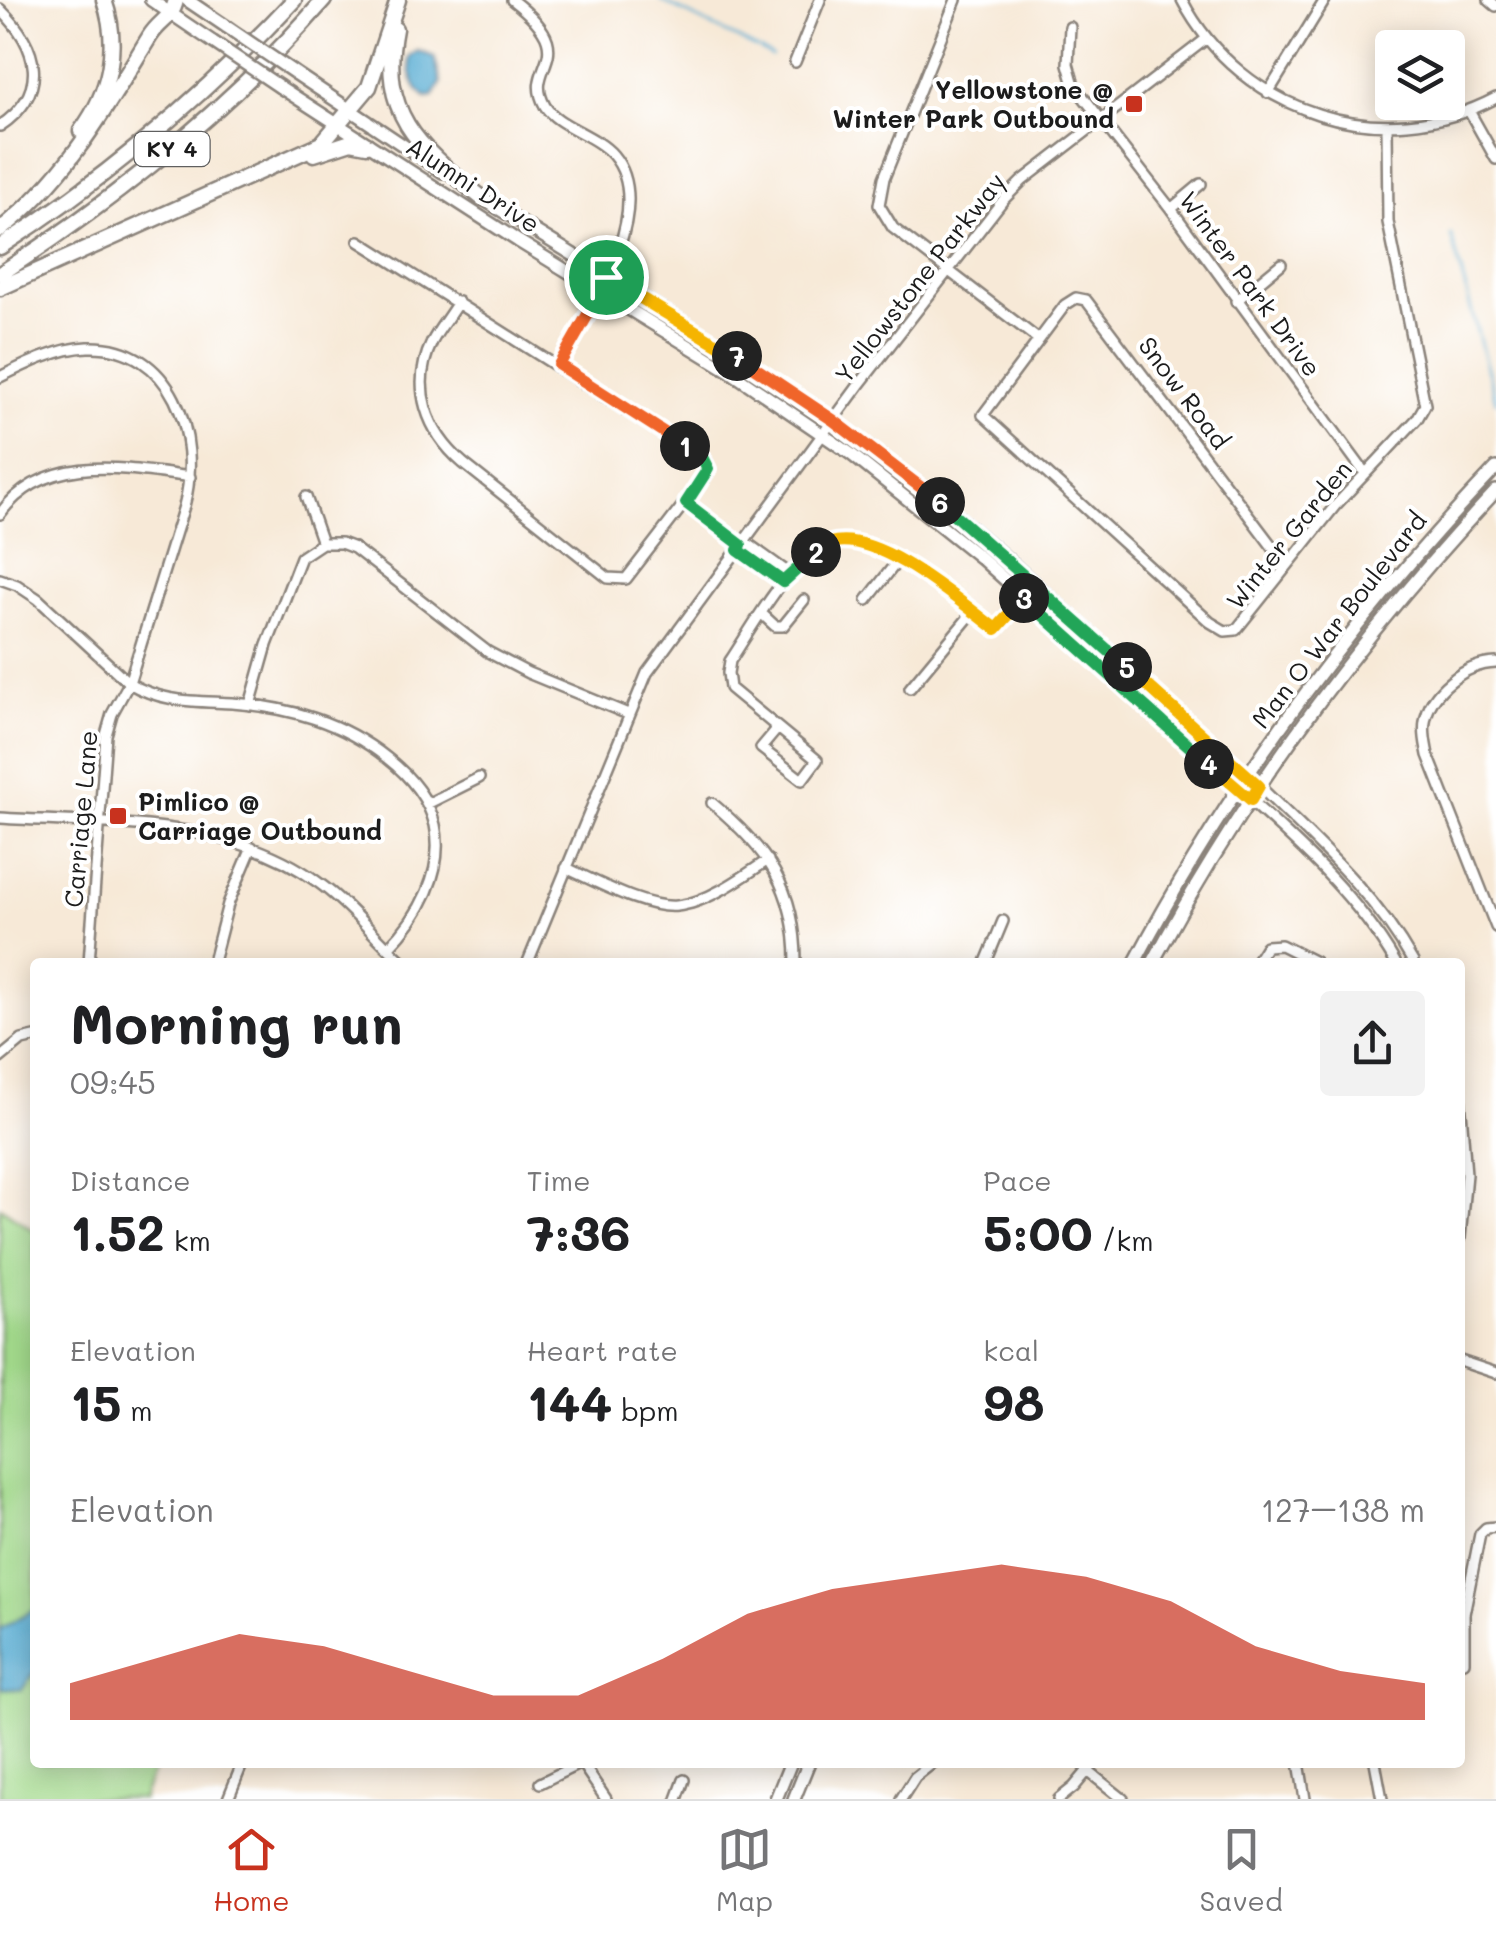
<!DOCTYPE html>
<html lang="en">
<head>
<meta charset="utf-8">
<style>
  :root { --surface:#fff; --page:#f2f2f2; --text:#202124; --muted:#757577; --line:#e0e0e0; --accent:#c8321e }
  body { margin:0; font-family:Mali,sans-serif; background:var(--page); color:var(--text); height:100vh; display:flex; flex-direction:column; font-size:38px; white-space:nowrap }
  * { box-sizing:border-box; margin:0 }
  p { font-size:32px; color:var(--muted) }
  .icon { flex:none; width:55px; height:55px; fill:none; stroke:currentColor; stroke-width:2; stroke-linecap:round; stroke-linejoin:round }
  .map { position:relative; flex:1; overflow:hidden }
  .panel { position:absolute; left:30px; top:958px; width:1435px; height:810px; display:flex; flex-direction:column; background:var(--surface); border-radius:10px; box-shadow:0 5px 25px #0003 }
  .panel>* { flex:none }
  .tools { position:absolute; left:1375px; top:30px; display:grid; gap:20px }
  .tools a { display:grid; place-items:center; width:90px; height:90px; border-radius:10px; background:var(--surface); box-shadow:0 5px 25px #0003; font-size:50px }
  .pin { position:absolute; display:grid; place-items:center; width:85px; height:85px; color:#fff; margin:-42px; border:5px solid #fff; border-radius:50%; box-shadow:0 2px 10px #0007 }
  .km { position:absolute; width:50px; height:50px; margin:-25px; border-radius:50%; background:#222; color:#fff; font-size:28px; line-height:50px; text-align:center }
  .round { display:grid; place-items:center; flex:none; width:105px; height:105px; border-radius:10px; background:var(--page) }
  .head { display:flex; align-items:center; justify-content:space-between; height:170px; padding:0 40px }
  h1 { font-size:55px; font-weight:700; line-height:75px }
  .figures { display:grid; grid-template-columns:repeat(3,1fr); gap:15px; height:170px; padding:10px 40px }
  .figures div { display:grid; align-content:center }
  .figures b { font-size:50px; font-weight:700 }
  .figures small { font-size:28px; font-weight:400 }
  .figures p { font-size:28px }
  .chart { height:280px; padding:20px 40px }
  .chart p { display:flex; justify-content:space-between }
  .chart svg { width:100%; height:180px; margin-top:10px; fill:var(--accent); opacity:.7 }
  .menu { display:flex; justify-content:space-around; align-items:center; height:140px; border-top:2px solid var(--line); background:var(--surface); font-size:28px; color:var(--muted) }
  .menu a { display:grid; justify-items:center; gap:5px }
  .menu .on { color:var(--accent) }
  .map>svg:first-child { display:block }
  .green { fill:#a2d98b; stroke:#5f7a54; stroke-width:2.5 }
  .water { fill:#55abd2; stroke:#386477; stroke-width:2.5 }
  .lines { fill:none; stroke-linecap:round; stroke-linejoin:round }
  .stream { stroke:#55abd2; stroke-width:2.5 }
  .minor-casing { stroke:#8a827a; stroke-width:14 }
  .major-casing { stroke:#8a827a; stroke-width:16 }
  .highway-casing { stroke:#8a827a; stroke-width:19 }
  .minor { stroke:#fff; stroke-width:9 }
  .major { stroke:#fff; stroke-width:11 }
  .highway { stroke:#fff; stroke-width:14 }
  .major-bridge-casing { stroke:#8a827a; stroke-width:16; stroke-linecap:butt }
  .major-bridge { stroke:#fff; stroke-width:11 }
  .split-1-casing { stroke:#fff; stroke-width:20 }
  .split-2-casing { stroke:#fff; stroke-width:20 }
  .split-3-casing { stroke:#fff; stroke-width:20 }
  .split-4-casing { stroke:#fff; stroke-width:20 }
  .split-5-casing { stroke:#fff; stroke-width:20 }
  .split-6-casing { stroke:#fff; stroke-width:20 }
  .split-7-casing { stroke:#fff; stroke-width:20 }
  .split-8-casing { stroke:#fff; stroke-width:20 }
  .split-1 { stroke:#f0652b; stroke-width:12 }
  .split-2 { stroke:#22a559; stroke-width:12 }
  .split-3 { stroke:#f5b400; stroke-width:12 }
  .split-4 { stroke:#22a559; stroke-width:12 }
  .split-5 { stroke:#f5b400; stroke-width:12 }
  .split-6 { stroke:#22a559; stroke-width:12 }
  .split-7 { stroke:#f0652b; stroke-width:12 }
  .split-8 { stroke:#f5b400; stroke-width:12 }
  .poi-dot { fill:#c8321e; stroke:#fff; stroke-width:4 }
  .labels { text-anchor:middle; stroke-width:8; stroke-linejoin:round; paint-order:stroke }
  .shield { fill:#fff; stroke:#606060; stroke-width:2.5 }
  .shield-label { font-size:22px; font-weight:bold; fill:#1c1c1c }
  .poi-label { font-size:25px; font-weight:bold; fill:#1c1c1c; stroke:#fff; text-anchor:end }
  .street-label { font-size:25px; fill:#1c1c1c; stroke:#fff }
</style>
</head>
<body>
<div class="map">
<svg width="1496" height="1799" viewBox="0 0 1496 1799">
  <rect width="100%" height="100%" fill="#fff"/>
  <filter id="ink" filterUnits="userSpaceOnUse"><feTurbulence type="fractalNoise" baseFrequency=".01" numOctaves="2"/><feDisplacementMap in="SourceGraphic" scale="20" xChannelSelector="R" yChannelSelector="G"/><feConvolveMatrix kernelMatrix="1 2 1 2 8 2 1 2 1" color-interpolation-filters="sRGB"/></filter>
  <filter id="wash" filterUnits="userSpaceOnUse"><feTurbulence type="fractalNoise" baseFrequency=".0048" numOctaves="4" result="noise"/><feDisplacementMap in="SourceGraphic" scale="40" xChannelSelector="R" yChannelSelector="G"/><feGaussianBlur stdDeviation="2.25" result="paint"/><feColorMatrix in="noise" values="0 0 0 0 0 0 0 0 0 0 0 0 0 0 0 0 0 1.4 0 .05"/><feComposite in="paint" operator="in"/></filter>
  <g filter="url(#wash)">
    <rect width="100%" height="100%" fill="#f7e9d7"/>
    <path class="green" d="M0,1207l35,24v531l121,1 -14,36h-142z"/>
    <path class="water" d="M418,51l16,6 7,26 -8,14 -7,1c-12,-8 -18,-27 -16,-42z
      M35,1609v62l-13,19 -21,-2 -1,-59z"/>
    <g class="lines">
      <path class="stream" d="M660,0l112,56
        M1451,235l45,166"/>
    </g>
  </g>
  <g filter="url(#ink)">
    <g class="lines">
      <g class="minor-casing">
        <path id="minor" d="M512,0c74,57 9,64 33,106 12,20 51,29 68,49 46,54 -25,159 -54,210
          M956,0l-72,178 -5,27 14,23 146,112
          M1182,0c60,114 200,158 314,98
          M1489,0l7,6
          M0,9c39,38 50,83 0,117
          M1070,27l-2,37 6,21 97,124 194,264
          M795,62l25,-62
          M1268,93l57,-93
          M1469,111l27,48
          M1171,209l30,-25
          M359,241l346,219 2,14 -81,105 -18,-1 -145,-115c-36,-31 -53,-76 -31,-121 7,-14 18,-26 26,-40
          M1236,301l45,-37
          M0,377c26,-13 58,-29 88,-30 84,-3 115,90 96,159l-55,177 -17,31 -6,21 -17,227
          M306,497l16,46
          M687,503l54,42
          M0,514c45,-62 124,-46 190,-37
          M744,541l46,33
          M738,550l45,33
          M1287,566l-201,-266 -10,-2 -11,7 -82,110 227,207 15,9 11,-1 99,-124 82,-87 8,-14 -37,-183 -1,-96
          M0,579l17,6 21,14 91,84c33,20 66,18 103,20 58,4 110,19 155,55 23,18 41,39 48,67 10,46 -16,92 -47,123
          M867,600l32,-41
          M762,614l13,12h8l21,-26
          M1496,663c-31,1 -66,28 -71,59 -2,12 1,22 3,33l68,172
          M910,688l63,-76
          M250,705l17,-60 34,-88 21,-14h19l13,5 134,104 40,21 100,41
          M777,729l-16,19 41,32 15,-20 -87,-72 -2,-15 2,-12c23,-34 58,-102 99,-117 47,-17 131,59 167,85l39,-44
          M1259,786c57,56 115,106 154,176
          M1251,801c54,49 107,97 144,161
          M712,803c55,46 84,85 84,159
          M427,804l52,-26
          M0,818c107,7 229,-2 319,65 32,23 55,54 84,79
          M566,868c30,13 79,41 111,38 30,-3 66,-29 91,-46
          M213,962l15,-58 24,-57
          M528,962l119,-289 212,-288 145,-186 18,-18 184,-142
          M986,962l17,-41
          M1256,962l10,-16 15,-1 34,17
          M0,1058l22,-18 13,-3
          M1460,1098l6,76 -6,64
          M1460,1361l36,12
          M1464,1662v-48l16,-80 6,-6 10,-1
          M581,1762l25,37
          M1299,1762l6,37
          M1375,1762l7,37
          M1089,1772l34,27
          M540,1783l41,-20
          M228,1799l15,-37
          M677,1799l7,-19
          M901,1799l14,-22 19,-15
          M1059,1799l15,-12 21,-25"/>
      </g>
      <g class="major-casing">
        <path id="major" d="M151,0l62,42
          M187,0l40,27
          M295,73l148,99
          M280,87l238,154 210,129 123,84 130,104 270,243
          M475,194l262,162 96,64 116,89 56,48 254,229
          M1135,962c96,-181 219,-345 361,-494
          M1153,962c92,-171 210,-329 343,-471
          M776,1799l15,-37
          M794,1799l15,-37"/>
      </g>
      <g class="highway-casing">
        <path id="highway" d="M395,29c-17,88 26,119 87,169
          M81,131c29,-39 39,-85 23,-131
          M314,154l37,-12 16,3
          M0,230c67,-52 107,-124 150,-194 10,-16 22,-17 26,-36
          M0,247c108,-70 206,-153 294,-247
          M0,274c119,-77 230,-166 324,-274
          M0,288l321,-144 48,-57 29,-87"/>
      </g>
      <use href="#minor" class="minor"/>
      <use href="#major" class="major"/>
      <use href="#highway" class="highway"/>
      <g class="major-bridge-casing">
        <path id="major-bridge" d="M227,27l68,46
          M213,42l67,45"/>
      </g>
      <use href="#major-bridge" class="major-bridge"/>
    </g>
  </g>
  <g class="lines" filter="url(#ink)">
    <g class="split-1-casing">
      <path id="split-1" d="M606,277l-11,25 -36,63 126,81"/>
    </g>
    <g class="split-2-casing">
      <path id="split-2" d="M685,446l17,11 6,12 -22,34 55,42 -3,5 45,32 33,-30"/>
    </g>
    <g class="split-3-casing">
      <path id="split-3" d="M816,552c5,-3 9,-7 14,-9 48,-14 130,59 166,86l28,-31"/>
    </g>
    <g class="split-4-casing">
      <path id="split-4" d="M1024,598l185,166"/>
    </g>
    <g class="split-5-casing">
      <path id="split-5" d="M1127,667l132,119 -8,14 -42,-36"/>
    </g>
    <g class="split-6-casing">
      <path id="split-6" d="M940,502l187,165"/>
    </g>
    <g class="split-7-casing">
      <path id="split-7" d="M737,356l96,64 107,82"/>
    </g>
    <g class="split-8-casing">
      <path id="split-8" d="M606,277l131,79"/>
    </g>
    <use href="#split-1" class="split-1"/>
    <use href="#split-2" class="split-2"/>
    <use href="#split-3" class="split-3"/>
    <use href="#split-4" class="split-4"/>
    <use href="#split-5" class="split-5"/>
    <use href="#split-6" class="split-6"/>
    <use href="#split-7" class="split-7"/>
    <use href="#split-8" class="split-8"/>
  </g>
  <g class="poi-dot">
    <rect x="1124" y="94" width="20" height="20" rx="5"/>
    <rect x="108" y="806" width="20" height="20" rx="5"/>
  </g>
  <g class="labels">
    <rect class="shield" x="134.5" y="132" width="75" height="34" rx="8"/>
    <g class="shield-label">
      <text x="172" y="157">KY 4</text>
    </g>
    <g class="poi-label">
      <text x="1114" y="99">Yellowstone @<tspan x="1114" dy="29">Winter Park Outbound</tspan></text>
      <text x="138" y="811" text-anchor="start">Pimlico @<tspan x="138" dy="29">Carriage Outbound</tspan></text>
    </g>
    <g class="street-label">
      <text transform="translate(473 185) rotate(33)" y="9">Alumni Drive</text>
      <text transform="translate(920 278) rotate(-52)" y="9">Yellowstone Parkway</text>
      <text transform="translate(1250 284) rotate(54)" y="9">Winter Park Drive</text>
      <text transform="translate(1184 393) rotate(53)" y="9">Snow Road</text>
      <text transform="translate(1289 535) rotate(-51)" y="9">Winter Garden</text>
      <text transform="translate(1339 620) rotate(-52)" y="9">Man O War Boulevard</text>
      <text transform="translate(81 819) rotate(-85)" y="9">Carriage Lane</text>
    </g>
  </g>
</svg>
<div class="tools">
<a><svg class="icon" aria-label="layers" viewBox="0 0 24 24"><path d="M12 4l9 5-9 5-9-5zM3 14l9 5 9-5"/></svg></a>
</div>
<div class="pin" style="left:606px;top:277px;background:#1e9e55"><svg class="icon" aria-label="arrive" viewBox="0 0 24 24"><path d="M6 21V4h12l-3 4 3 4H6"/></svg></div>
<b class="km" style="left:685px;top:446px">1</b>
<b class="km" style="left:816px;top:552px">2</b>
<b class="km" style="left:1024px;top:598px">3</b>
<b class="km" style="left:1209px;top:764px">4</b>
<b class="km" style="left:1127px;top:667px">5</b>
<b class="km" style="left:940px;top:502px">6</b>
<b class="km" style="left:737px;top:356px">7</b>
<section class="panel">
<div class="head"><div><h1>Morning run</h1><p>09:45</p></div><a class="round"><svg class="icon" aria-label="share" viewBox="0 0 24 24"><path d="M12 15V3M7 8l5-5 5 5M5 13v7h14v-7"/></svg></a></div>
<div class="figures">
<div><p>Distance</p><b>1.52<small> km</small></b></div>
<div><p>Time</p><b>7:36</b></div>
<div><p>Pace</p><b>5:00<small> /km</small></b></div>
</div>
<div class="figures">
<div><p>Elevation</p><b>15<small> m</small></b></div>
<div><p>Heart rate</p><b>144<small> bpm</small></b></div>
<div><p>kcal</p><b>98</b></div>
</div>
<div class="chart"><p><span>Elevation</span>127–138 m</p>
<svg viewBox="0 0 160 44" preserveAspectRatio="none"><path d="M0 44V35L10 29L20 23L30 26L40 32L50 38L60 38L70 29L80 18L90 12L100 9L110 6L120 9L130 15L140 26L150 32L160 35V44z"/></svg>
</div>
</section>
</div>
<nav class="menu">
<a class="on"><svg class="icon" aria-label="home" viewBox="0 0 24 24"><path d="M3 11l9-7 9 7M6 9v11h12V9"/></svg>Home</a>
<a><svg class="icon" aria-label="map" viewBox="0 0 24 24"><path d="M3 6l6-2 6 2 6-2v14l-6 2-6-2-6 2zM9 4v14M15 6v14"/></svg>Map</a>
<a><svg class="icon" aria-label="saved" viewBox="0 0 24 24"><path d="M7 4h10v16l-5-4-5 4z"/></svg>Saved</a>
</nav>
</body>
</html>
